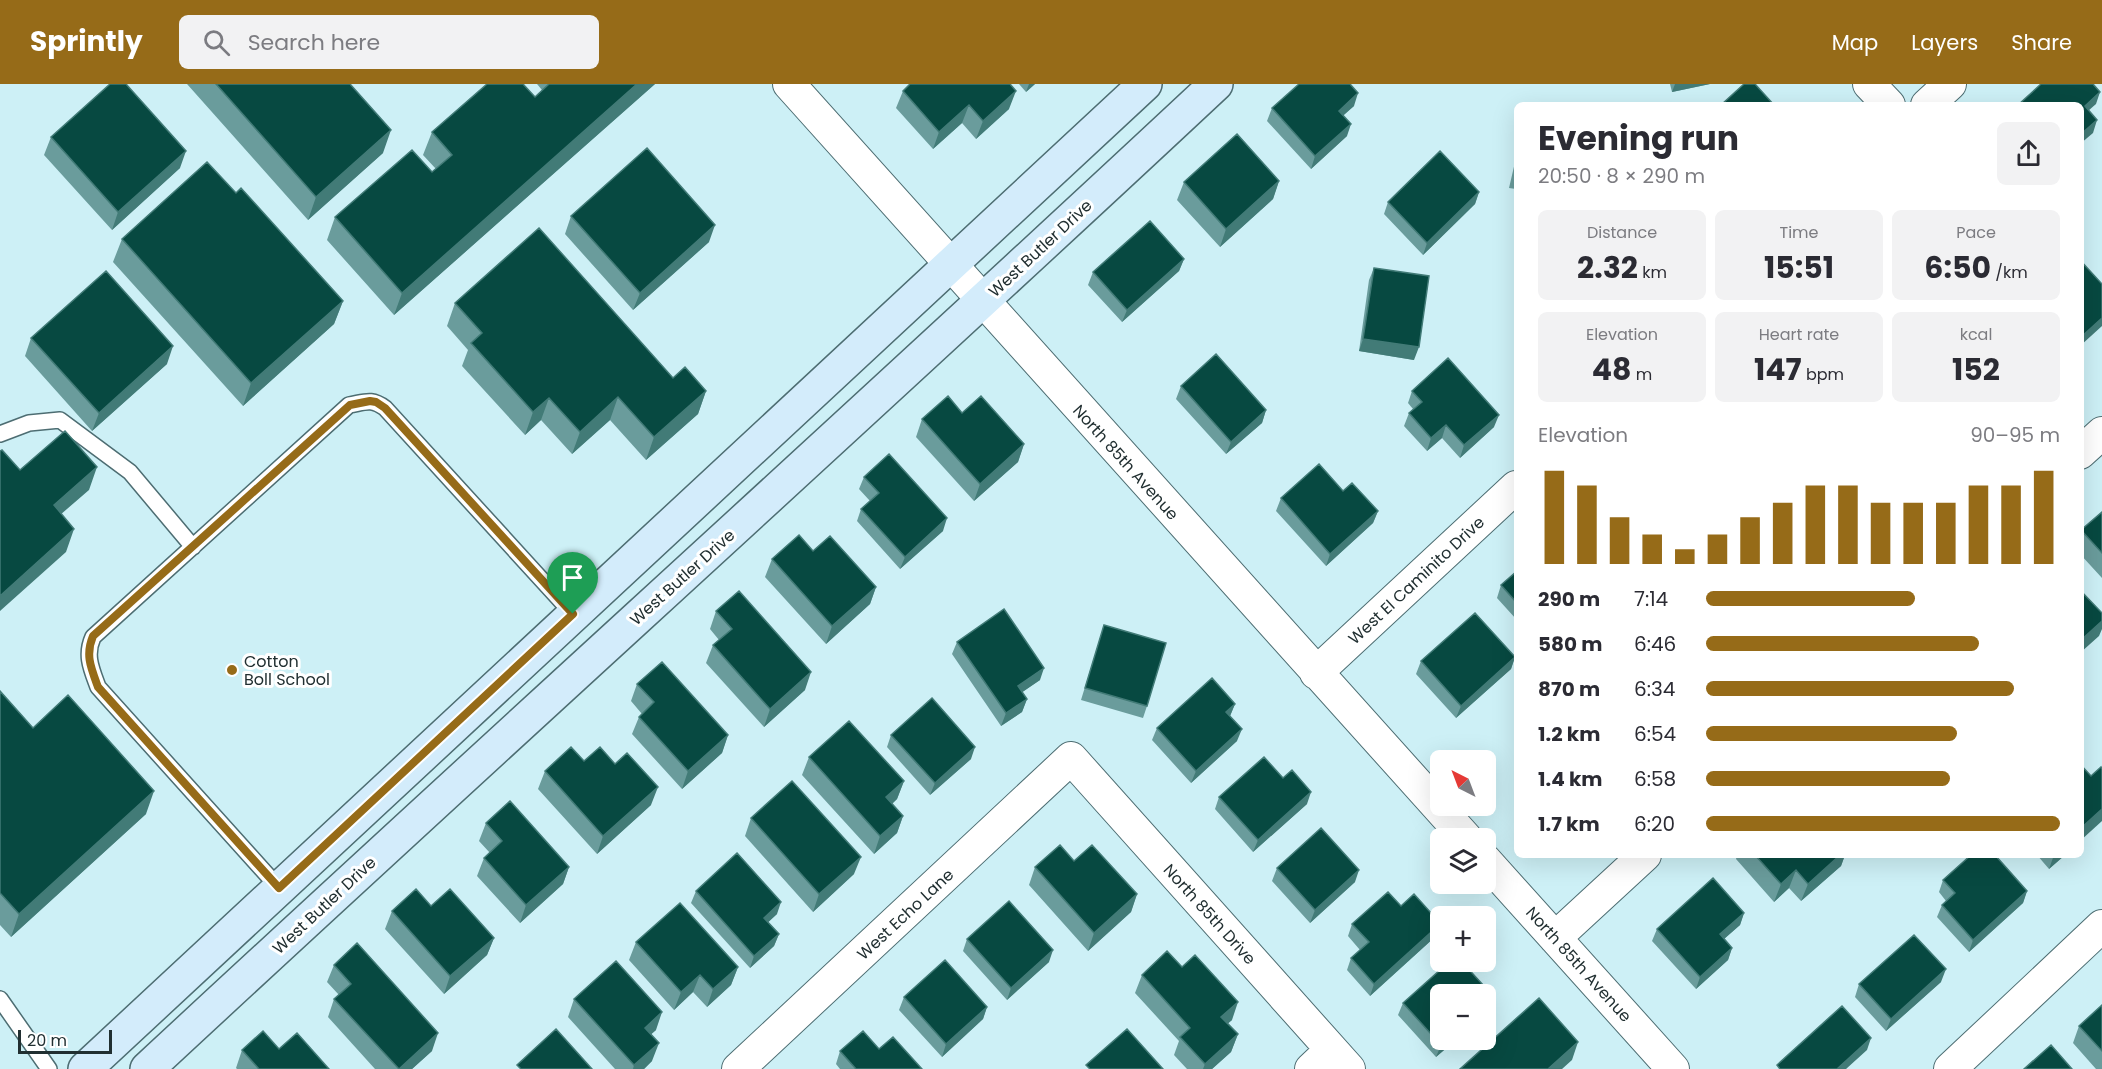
<!DOCTYPE html>
<html lang="en">
<head>
<meta charset="utf-8">
<style>
  :root { --surface:#fff; --page:#f2f2f3; --text:#2b2b33; --muted:#7c7c81; --accent:#966b18 }
  body { margin:0; font-family:Poppins,sans-serif; background:var(--page); color:var(--text); height:100vh; display:flex; flex-direction:column; font-size:22px; white-space:nowrap }
  * { box-sizing:border-box; margin:0 }
  p { font-size:20px; color:var(--muted) }
  .icon { flex:none; width:33px; height:33px; fill:none; stroke:currentColor; stroke-width:2; stroke-linecap:round; stroke-linejoin:round }
  .map { position:relative; flex:1; overflow:hidden }
  .side { position:absolute; left:1514px; top:18px; width:570px; height:756px; display:flex; flex-direction:column; background:var(--surface); border-radius:9px; box-shadow:0 6px 24px #0002 }
  .side>* { flex:none }
  .needle { width:39px; rotate:318deg }
  .fabs { position:absolute; left:1430px; top:666px; display:grid; gap:12px }
  .fabs a { display:grid; place-items:center; width:66px; height:66px; border-radius:9px; background:var(--surface); box-shadow:0 6px 24px #0002; font-size:30px }
  .scale { position:absolute; left:18px; bottom:15px; width:94px; box-sizing:border-box; padding-left:6px; border:3px solid #212f31; border-top:0; font-size:16px; line-height:21px; white-space:nowrap; color:#212f31; -webkit-text-stroke:4px #fff; paint-order:stroke }
  .pin { position:absolute; display:grid; place-items:center; width:51px; height:51px; color:#fff; margin:-62px -26px; border-radius:50% 50% 50% 0; rotate:-45deg; box-shadow:0 0 6px #0007 }
  .pin .icon { rotate:45deg }
  .round { display:grid; place-items:center; flex:none; width:63px; height:63px; border-radius:9px; background:var(--page) }
  .overview { display:flex; align-items:center; justify-content:space-between; height:102px; padding:0 24px }
  h1 { font-size:33px; font-weight:700; line-height:45px }
  .figures { display:grid; grid-template-columns:repeat(3,1fr); gap:9px; height:102px; padding:6px 24px }
  .figures div { display:grid; align-content:center; border-radius:9px; background:var(--page); text-align:center }
  .figures b { font-size:30px; font-weight:700 }
  .figures small { font-size:16px; font-weight:400 }
  .figures p { font-size:16px }
  .chart { height:168px; padding:12px 24px }
  .chart p { display:flex; justify-content:space-between }
  .chart svg { width:100%; height:108px; margin-top:6px; stroke:var(--accent); stroke-width:6 }
  ul { padding:0 24px; list-style:none; font-size:20px }
  li { display:grid; grid-template-columns:96px 72px 1fr; align-items:center; height:45px }
  li i { height:15px; border-radius:8px; background:var(--accent) }
  header { display:flex; align-items:center; gap:36px; box-sizing:border-box; height:84px; padding:0 30px; background:var(--accent); color:#fff }
  header strong { font-size:28px }
  nav { display:flex; gap:33px; margin-inline-start:auto; font-size:21px }
  .search { width:420px; height:54px; background:var(--page); display:flex; align-items:center; gap:15px; box-sizing:border-box; padding:0 21px; border-radius:9px; color:var(--muted); font-size:22px }
  .map>svg:first-child { display:block }
  .lines { fill:none; stroke-linecap:round; stroke-linejoin:round }
  .lane-casing { stroke:#4d6d72; stroke-width:18 }
  .street-casing { stroke:#4d6d72; stroke-width:34 }
  .secondary-casing { stroke:#4d6d72; stroke-width:36 }
  .lane { stroke:#fff; stroke-width:15 }
  .street { stroke:#fff; stroke-width:32 }
  .secondary { stroke:#d3ecfb; stroke-width:33 }
  .wall { fill:#6a9c9c }
  .shaded-wall { fill:#427b77 }
  .building { fill:#074941; stroke:#427b77; stroke-width:1.5 }
  .route-casing { stroke:#fff; stroke-width:12 }
  .route { stroke:#966b18; stroke-width:8 }
  .poi-dot { fill:#966b18; stroke:#fff; stroke-width:2 }
  .labels { text-anchor:middle; stroke-width:6; stroke-linejoin:round; paint-order:stroke }
  .street-label { font-size:16px; fill:#212f31; stroke:#fff }
  .poi-label { font-size:16px; fill:#212f31; stroke:#fff; text-anchor:start }
</style>
</head>
<body>
<header>
<strong>Sprintly</strong>
<div class="search"><svg class="icon" aria-label="search" viewBox="0 0 24 24"><circle cx="10" cy="10" r="6"/><path d="M15 15l6 6"/></svg>Search here</div>
<nav><a>Map</a><a>Layers</a><a>Share</a></nav>
</header>
<div class="map">
<svg width="2102" height="985" viewBox="0 0 2102 985">
  <rect width="100%" height="100%" fill="#cdf0f6"/>
  <g class="lines">
    <g class="lane-casing">
      <path id="lane" d="M0,350l29,-11 31,-3 70,52 63,75
        M279,804l-181,-201c-7,-19 -13,-32 -5,-50l256,-232c17,-3 22,-7 36,3l188,206
        M0,915l49,70"/>
    </g>
    <g class="street-casing">
      <path id="street" d="M789,0l677,754
        M1869,0l20,21
        M1927,21l23,-21
        M2080,369l22,-20
        M1316,589l200,-186
        M1485,776l188,209
        M1555,854l90,-83
        M738,985l333,-311 278,311
        M1311,985l20,-19
        M1950,985l152,-143"/>
    </g>
    <g class="secondary-casing">
      <path id="secondary" d="M85,985l1060,-985
        M147,985c355,-330 715,-654 1069,-985"/>
    </g>
    <use href="#lane" class="lane"/>
    <use href="#street" class="street"/>
    <use href="#secondary" class="secondary"/>
  </g>
  <path class="wall" d="M187,0h163l33,69 -75,67z
    M537,0h118l-261,231 -67,-75 8,-23 97,-45 4,-3 -13,-14 9,-23 103,-35 7,-7z
    M1019,0h16l-9,8z
    M1670,0h40l-38,8z
    M903,7l106,18 -33,30 -14,-16 -29,26 -37,-41z
    M1354,22l-11,9 4,21 -36,33 -44,-48 5,-13z
    M51,53l129,31 -68,62 -68,-75z
    M1516,74v31l-7,-1z
    M1279,97l-6,18 -53,48 -43,-47 7,-18z
    M1479,108l-4,12 -52,51 -39,-41 4,-12z
    M571,132l138,26 -76,68 -68,-76z
    M122,155l221,62 -9,23 -91,82 -130,-144z
    M1184,175l-5,12 -57,51 -34,-37 5,-13z
    M1374,184l40,92 -55,-9 10,-71z
    M455,219l218,75 33,13 -8,23 -52,46 -36,-40 -38,34 -31,-34 -16,15 -63,-69 6,-16 -21,-24z
    M31,254l136,26 -75,67 -67,-75z
    M1181,302l85,24 -4,13 -36,31 -50,-55z
    M1412,307l82,36 -34,31 -18,-20 -15,13 -23,-25 5,-13 4,-4 -5,-6z
    M962,329l62,31 -6,18 -44,39 -58,-64 6,-18z
    M864,393l79,54 -43,38 -43,-48 4,-12 9,-8 -11,-12z
    M1343,407l35,20 -5,12 -47,43 -50,-55 5,-13z
    M2102,428v66l-22,-24v-21l1,-3z
    M813,467l63,36 -6,17 -44,40 -61,-67 7,-18z
    M1516,488v47l-19,-21 4,-13z
    M716,527l89,79 -41,37 -58,-64 7,-18 6,-5 -9,-11z
    M1104,541l43,81 -4,12 -62,-18z
    M957,558l83,38 -18,12 5,7 -5,13 -21,14 -49,-72z
    M1515,573l-4,12 -55,49 -40,-44 5,-13z
    M637,600l91,51 -6,18 -40,36 -50,-55 7,-17 3,-3 -11,-13z
    M0,607l33,37 113,86 -135,123 -11,-12z
    M1235,620l-5,12 7,25 -46,42 -39,-43 5,-12z
    M891,651l80,24 -41,36 -43,-48z
    M809,673l95,24 -7,18 -5,5 11,12 -6,17 -23,21 -72,-79z
    M545,687l106,34 -54,49 -59,-65z
    M1283,694l24,26 -54,48 -38,-43 4,-12z
    M751,734l103,56 -41,38 -68,-76z
    M486,739l83,44 -6,17 -43,39 -43,-47 7,-18 6,-5 -11,-12z
    M1737,771h108l-4,11 -40,35 -12,-13 -15,14 -38,-43z
    M2037,771h28l-16,14z
    M1074,777l63,33 -6,18 -43,39 -59,-66 6,-18z
    M1277,784l78,14 -45,41 -38,-42z
    M1943,796l84,11 -4,12 -54,49 -32,-35 5,-12 4,-4 -7,-9z
    M696,807l81,23 -9,8 11,12 -5,12 -24,22 -59,-65z
    M431,822l63,32 -7,17 -43,39 -59,-65 7,-18z
    M1401,822l35,30 -66,60 -23,-26 4,-12 9,-8 -12,-14 4,-12z
    M1744,829l-4,12 -16,14 8,9 -4,12 -32,29 -44,-48 5,-12z
    M967,855l82,23 -42,38 -44,-49z
    M636,858l102,25 -7,18 -24,22 -14,-15 -19,18 -45,-50z
    M334,881l98,86 -20,18h-37l-47,-52 6,-18 5,-4 -12,-13z
    M1142,891l90,45 -4,3 10,11 -7,18 -19,17h-25l-13,-14 5,-14 -44,-48z
    M1941,898l-55,49 -31,-34 4,-13z
    M904,913l83,10 -4,12 -41,38 -43,-47z
    M574,915l82,31 -5,4 1,27 -8,8h-29l-47,-52z
    M1403,919l87,6 -54,48 -38,-42z
    M2102,921v64h-6l-23,-26 6,-17z
    M879,965l43,20h-82l-4,-5 4,-13z
    M242,966l87,19h-92l-1,-1z"/>
  <path class="shaded-wall" d="M637,0h18l-261,231 8,-22z
    M1029,0h6l-9,8z
    M1675,0h35l-38,8z
    M1016,7l-7,18 -33,30 7,-18z
    M2100,8l-4,12 -16,14 5,-12z
    M1358,9l-4,13 -19,17 4,-12z
    M969,21l-7,18 -29,26 6,-17z
    M2097,36l-4,13 -13,11v-9z
    M1351,40l-4,12 -36,33 4,-13z
    M391,46l-8,23 -75,67 8,-23z
    M186,67l-6,17 -68,62 6,-18z
    M1279,97l-6,18 -53,48 6,-18z
    M1479,108l-4,12 -52,51 4,-12z
    M715,141l-6,17 -76,68 7,-17z
    M1184,175l-5,12 -57,51 5,-12z
    M343,217l-9,23 -91,82 8,-23z
    M2102,234v8l-22,20v-8z
    M1363,255l56,8 -5,13 -55,-9z
    M173,262l-6,18 -75,67 7,-18z
    M706,307l-8,23 -52,46 8,-23z
    M618,313l-8,23 -38,34 8,-22z
    M549,314l-8,22 -16,15 8,-23z
    M1266,326l-4,13 -36,31 5,-12z
    M1499,331l-5,12 -34,31 4,-13z
    M1446,341l-4,13 -15,13 4,-13z
    M1024,360l-6,18 -44,39 6,-17z
    M97,383l-8,23 -44,38 9,-23z
    M1378,427l-5,12 -47,43 4,-12z
    M947,434l-4,13 -43,38 5,-12z
    M74,445l-8,23 -66,59v-15z
    M876,503l-6,17 -44,40 6,-18z
    M2102,537v8l-3,7 -19,17v-12z
    M1515,573l-4,12 -55,49 5,-12z
    M1044,584l-4,12 -26,18 4,-12z
    M811,588l-6,18 -41,37 6,-18z
    M1027,615l-5,13 -21,14 5,-13z
    M1235,620l-5,12 -4,-4z
    M1242,645l-5,12 -46,42 5,-12z
    M728,651l-6,18 -40,36 6,-18z
    M975,663l-4,12 -41,36 5,-12z
    M904,697l-7,18 -17,16 6,-18z
    M658,703l-7,18 -54,49 6,-18z
    M154,707l-8,23 -135,123 8,-23z
    M1311,708l-4,12 -54,48 5,-12z
    M2102,725v12l-22,20v-12z
    M903,732l-6,17 -23,21 6,-18z
    M1840,771h5l-4,11 -40,35 7,-17z
    M2054,771h11l-16,14z
    M861,773l-7,17 -41,38 6,-18z
    M569,783l-6,17 -43,39 6,-18z
    M1359,786l-4,12 -45,41 5,-13z
    M1796,786l-7,18 -15,14 7,-18z
    M2027,807l-4,12 -54,49 4,-12z
    M1137,810l-6,18 -43,39 6,-18z
    M781,818l-4,12 -17,16 4,-12z
    M1744,829l-4,12 -24,21 4,-12z
    M1440,840l-4,12 -66,60 4,-12z
    M779,850l-5,12 -24,22 4,-12z
    M494,854l-7,17 -43,39 6,-18z
    M1732,864l-4,12 -32,29 4,-12z
    M1053,866l-4,12 -42,38 4,-12z
    M738,883l-7,18 -24,22 6,-18z
    M1946,885l-5,13 -55,49 5,-12z
    M700,891l-7,17 -19,18 7,-18z
    M1494,913l-4,12 -5,5v-9z
    M1238,918l-6,18 -17,15 6,-18z
    M987,923l-4,12 -41,38 4,-13z
    M662,928l-6,18 -18,16 7,-18z
    M438,949l-6,18 -20,18h-13z
    M1238,950l-7,18 -19,17h-9l2,-5z
    M1871,954l-4,12 -21,19h-9z
    M1447,956h9l-20,17 5,-12z
    M1578,958l-6,18 -10,9h-14z
    M659,959l-7,18 -8,8h-11l1,-4z"/>
  <path class="building" d="M110,0h16l60,67 -68,61 -67,-75z
    M216,0h134l41,46 -75,67z
    M487,0h36l12,13 14,-13h88l-235,209 -67,-76 77,-67 20,22 20,-17 -20,-23z
    M910,0h100l6,7 -33,30 -14,-16 -30,27 -36,-41z
    M1299,0h51l8,9 -19,18 12,13 -36,32 -43,-48z
    M1744,0h11l19,21h-53z
    M2041,0h52l7,8 -15,14 12,14 -17,15v-30h-62z
    M1237,50l42,47 -53,48 -42,-47z
    M647,64l68,77 -75,68 -69,-77z
    M1440,67l39,41 -52,51 -39,-41z
    M207,78l29,31 5,-5 102,113 -92,82 -129,-144z
    M1150,137l34,38 -57,51 -34,-38z
    M539,144l134,150 12,-11 21,24 -52,46 -36,-40 -38,35 -31,-34 -16,14 -62,-69 11,-10 -27,-30z
    M2080,176l22,24v34l-22,20z
    M1374,184l55,8 -10,71 -56,-8z
    M106,187l67,75 -74,67 -68,-75z
    M1216,270l50,56 -35,32 -50,-56z
    M1448,274l51,57 -35,30 -18,-20 -15,13 -22,-25 13,-11 -10,-11z
    M948,312l14,17 19,-17 43,48 -44,40 -58,-65z
    M65,347l32,36 -43,38 20,24 -74,67v-145l2,-1 18,20z
    M889,370l58,64 -42,39 -44,-48 18,-16 -15,-16z
    M1319,380l24,27 9,-8 26,28 -48,43 -49,-56z
    M2102,428v41l-21,-23z
    M799,451l14,16 17,-15 46,51 -44,39 -60,-67z
    M1516,488v30l-15,-17z
    M2080,506l22,23v8l-22,20z
    M739,507l72,81 -41,37 -57,-64 19,-16 -16,-18z
    M1004,525l40,59 -26,18 9,13 -21,14 -49,-71z
    M1475,529l40,44 -54,49 -40,-45z
    M1104,541l62,18 -19,63 -62,-18z
    M662,578l66,73 -40,36 -49,-54 15,-15 -17,-18z
    M1212,594l23,26 -9,8 16,17 -46,42 -39,-43z
    M0,607l33,37 35,-33 86,96 -135,123 -19,-21z
    M932,614l43,49 -40,36 -44,-48z
    M849,637l55,60 -18,16 17,19 -23,20 -71,-79z
    M571,663l13,14 16,-14 15,17 12,-11 31,34 -55,49 -58,-65z
    M1264,673l19,21 9,-8 19,22 -53,48 -39,-43z
    M2080,680l11,12 10,-9 1,2v40l-22,20z
    M792,697l69,76 -42,37 -68,-76z
    M510,717l59,66 -43,38 -42,-47 18,-17 -16,-18z
    M1321,744l38,42 -44,40 -38,-42z
    M1060,761l14,16 18,-16 45,49 -43,39 -59,-66z
    M737,769l44,49 -17,16 15,16 -25,22 -58,-65z
    M1755,771h85l-32,29 -12,-14 -15,14z
    M1971,771h24l32,36 -54,49 -31,-35 13,-12 -12,-13z
    M1713,794l31,35 -24,21 12,14 -32,29 -43,-48z
    M416,805l15,17 19,-17 44,49 -44,38 -58,-65z
    M1388,808l13,14 13,-12 26,29v1l-66,60 -23,-26 18,-16 -17,-18z
    M1009,817l44,49 -42,38 -44,-49z
    M680,819l58,64 -25,22 -13,-14 -19,17 -45,-50z
    M1914,851l32,34 -55,50 -32,-35z
    M357,859l81,90 -39,36 -65,-70 17,-15 -17,-19z
    M1167,867l15,16 13,-12 43,47 -17,15 17,17 -33,30 -25,-27 10,-9 -48,-53z
    M945,876l42,47 -41,37 -42,-47z
    M616,877l46,51 -17,16 14,15 -25,22 -60,-66z
    M1449,878h13l32,35 -9,8v-11h-45v46h7l-6,5 -38,-42z
    M1539,914l39,44 -30,27h-88z
    M2102,921v46l-23,-25z
    M1842,922l29,32 -34,31h-57l-3,-4z
    M556,945l36,40h-71l-4,-4z
    M1127,945l36,40h-73l-4,-4z
    M263,947l16,18 18,-16 32,36h-70l-17,-19z
    M863,947l16,18 14,-12 29,32h-66l-16,-18z
    M2051,961l21,24h-48z"/>
  <g class="lines">
    <g class="route-casing">
      <path id="route" d="M370,317l6,1 9,6 188,206 -294,274 -181,-201c-7,-19 -13,-32 -5,-51l257,-231z"/>
    </g>
    <use href="#route" class="route"/>
  </g>
  <circle class="poi-dot" cx="232" cy="586" r="6"/>
  <g class="labels">
    <g class="street-label">
      <text transform="translate(1040 164) rotate(-43)" y="6">West Butler Drive</text>
      <text transform="translate(1126 378) rotate(48)" y="6">North 85th Avenue</text>
      <text transform="translate(682 493) rotate(-42)" y="6">West Butler Drive</text>
      <text transform="translate(1416 496) rotate(-43)" y="6">West El Caminito Drive</text>
      <text transform="translate(324 821) rotate(-43)" y="6">West Butler Drive</text>
      <text transform="translate(905 830) rotate(-43)" y="6">West Echo Lane</text>
      <text transform="translate(1210 830) rotate(48)" y="6">North 85th Drive</text>
      <text transform="translate(1579 880) rotate(48)" y="6">North 85th Avenue</text>
    </g>
    <g class="poi-label">
      <text x="244" y="583">Cotton<tspan x="244" dy="18">Boll School</tspan></text>
    </g>
  </g>
</svg>
<div class="fabs">
<a><svg class="needle" viewBox="-14 -14 28 28"><path d="M0-13l5 13h-10z" fill="#e53935"/><path d="M0 13l5-13h-10z" fill="#7c7c81"/></svg></a>
<a><svg class="icon" aria-label="layers" viewBox="0 0 24 24"><path d="M12 4l9 5-9 5-9-5zM3 14l9 5 9-5"/></svg></a>
<a>+</a>
<a>−</a>
</div>
<div class="scale">20 m</div>
<div class="pin" style="left:573px;top:530px;background:#1e9e55"><svg class="icon" aria-label="arrive" viewBox="0 0 24 24"><path d="M6 21V4h12l-3 4 3 4H6"/></svg></div>
<section class="side">
<div class="overview"><div><h1>Evening run</h1><p>20:50 · 8 × 290 m</p></div><a class="round"><svg class="icon" aria-label="share" viewBox="0 0 24 24"><path d="M12 15V3M7 8l5-5 5 5M5 13v7h14v-7"/></svg></a></div>
<div class="figures">
<div><p>Distance</p><b>2.32<small> km</small></b></div>
<div><p>Time</p><b>15:51</b></div>
<div><p>Pace</p><b>6:50<small> /km</small></b></div>
</div>
<div class="figures">
<div><p>Elevation</p><b>48<small> m</small></b></div>
<div><p>Heart rate</p><b>147<small> bpm</small></b></div>
<div><p>kcal</p><b>152</b></div>
</div>
<div class="chart"><p><span>Elevation</span>90–95 m</p>
<svg viewBox="0 0 160 44" preserveAspectRatio="none"><path d="M5 44V6M15 44V12M25 44V25M35 44V32M45 44V38M55 44V32M65 44V25M75 44V19M85 44V12M95 44V12M105 44V19M115 44V19M125 44V19M135 44V12M145 44V12M155 44V6"/></svg>
</div>
<ul>
<li><b>290 m</b>7:14<i style="width:59%"></i></li>
<li><b>580 m</b>6:46<i style="width:77%"></i></li>
<li><b>870 m</b>6:34<i style="width:87%"></i></li>
<li><b>1.2 km</b>6:54<i style="width:71%"></i></li>
<li><b>1.4 km</b>6:58<i style="width:69%"></i></li>
<li><b>1.7 km</b>6:20<i style="width:100%"></i></li>
</ul>
</section>
</div>
</body>
</html>
